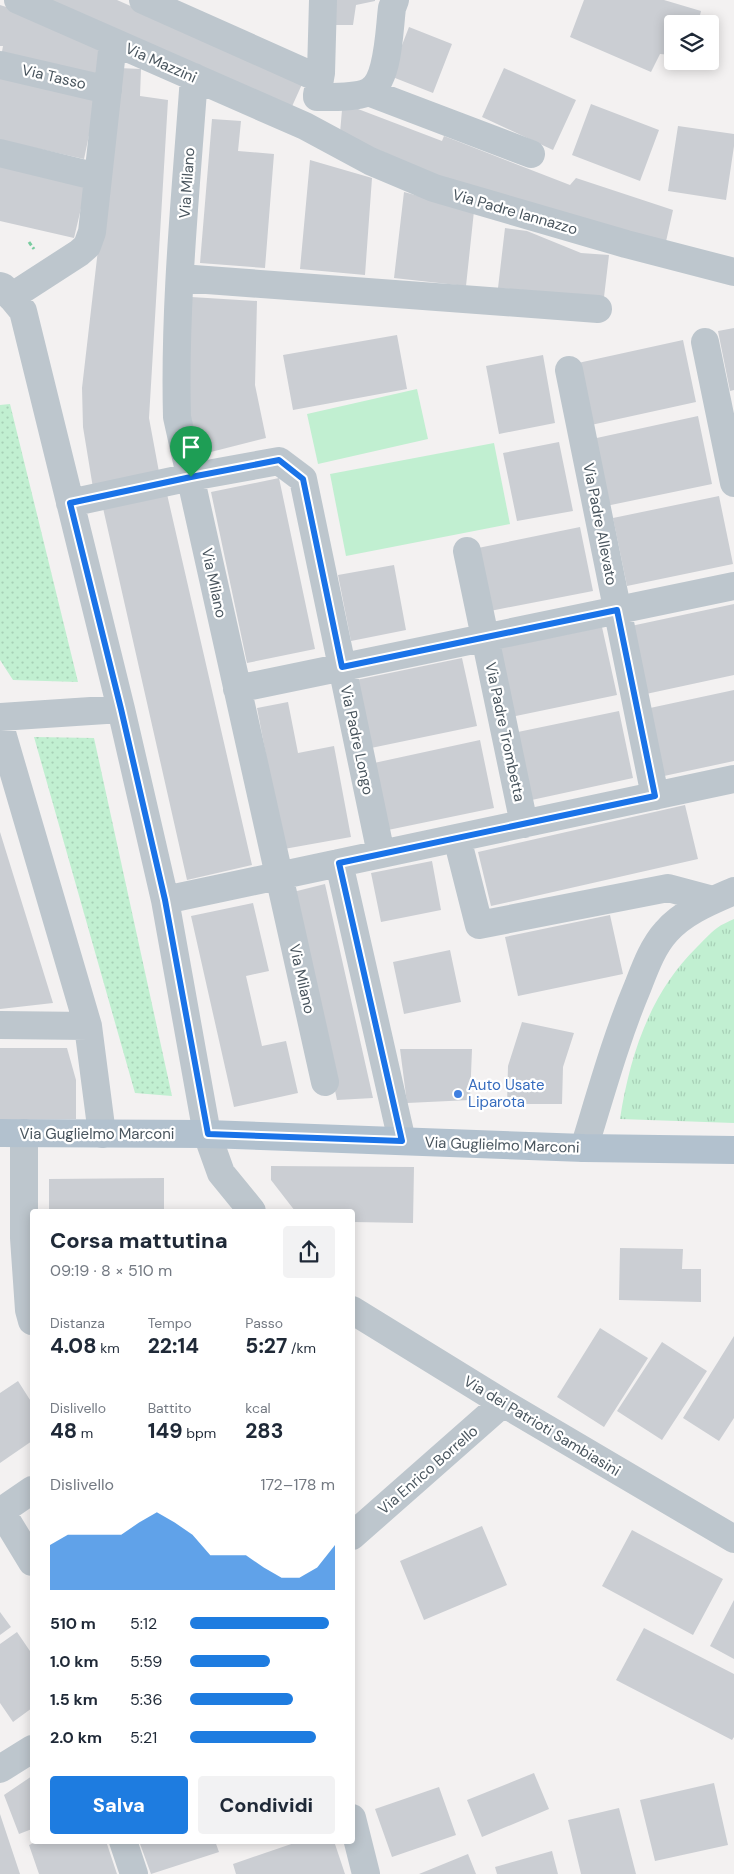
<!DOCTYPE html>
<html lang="it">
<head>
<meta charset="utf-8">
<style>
  :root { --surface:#fff; --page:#f2f2f3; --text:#1f2937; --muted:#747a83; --accent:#1e7ce0 }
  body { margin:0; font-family:"DM Sans",sans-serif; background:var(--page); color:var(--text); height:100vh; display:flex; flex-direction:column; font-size:19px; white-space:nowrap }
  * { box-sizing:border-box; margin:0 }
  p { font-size:16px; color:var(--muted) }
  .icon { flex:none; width:28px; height:28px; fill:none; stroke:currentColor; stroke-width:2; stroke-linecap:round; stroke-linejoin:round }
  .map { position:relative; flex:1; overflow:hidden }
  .side { position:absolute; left:30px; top:1209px; width:325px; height:635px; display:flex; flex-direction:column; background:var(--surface); border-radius:5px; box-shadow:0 2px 12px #0003 }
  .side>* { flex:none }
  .fabs { position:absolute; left:664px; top:15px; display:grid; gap:10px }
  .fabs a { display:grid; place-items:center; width:55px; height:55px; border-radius:5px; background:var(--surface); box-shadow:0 2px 12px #0003; font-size:25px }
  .pin { position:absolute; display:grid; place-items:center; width:42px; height:42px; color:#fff; margin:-51px -21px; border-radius:50% 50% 50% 0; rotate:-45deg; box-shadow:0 0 5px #0007 }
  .pin .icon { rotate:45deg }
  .round { display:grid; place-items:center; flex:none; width:52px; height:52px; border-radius:5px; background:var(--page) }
  .overview { display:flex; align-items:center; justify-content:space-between; height:85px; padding:0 20px }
  h1 { font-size:22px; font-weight:800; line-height:38px }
  .metrics { display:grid; grid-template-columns:repeat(3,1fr); gap:8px; height:85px; padding:5px 20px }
  .metrics div { display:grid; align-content:center }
  .metrics b { font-size:21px; font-weight:800 }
  .metrics small { font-size:14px; font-weight:400 }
  .metrics p { font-size:14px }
  .chart { height:140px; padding:10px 20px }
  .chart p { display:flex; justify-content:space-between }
  .chart svg { width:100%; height:90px; margin-top:5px; fill:var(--accent); opacity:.7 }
  .cta { display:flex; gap:10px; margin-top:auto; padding:10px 20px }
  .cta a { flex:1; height:58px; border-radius:5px; background:var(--accent); color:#fff; font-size:20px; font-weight:800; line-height:58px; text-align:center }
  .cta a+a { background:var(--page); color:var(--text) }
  ul { padding:0 20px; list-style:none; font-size:16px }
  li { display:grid; grid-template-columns:80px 60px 1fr; align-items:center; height:38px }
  li i { height:12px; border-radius:6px; background:var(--accent) }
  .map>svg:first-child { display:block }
  .grass { fill:url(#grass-tufts) }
  .park { fill:url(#park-dots) }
  .pitch { fill:#c1efd1 }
  .building { fill:#cbced3 }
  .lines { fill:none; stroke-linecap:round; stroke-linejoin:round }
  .path { stroke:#7acca0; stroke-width:3; stroke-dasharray:4 2.5; stroke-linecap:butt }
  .minor { stroke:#bdc6cd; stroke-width:28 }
  .major { stroke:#b2c1ce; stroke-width:28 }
  .route-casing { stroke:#fff; stroke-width:10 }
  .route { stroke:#1a73e8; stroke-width:6 }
  .shop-dot { fill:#3f7fe0; stroke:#fff; stroke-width:2 }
  .labels { text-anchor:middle; stroke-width:4.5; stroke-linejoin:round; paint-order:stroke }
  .street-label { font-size:15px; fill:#49555e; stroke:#fff }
  .shop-label { font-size:15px; fill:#366cbe; stroke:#fff; text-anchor:start }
</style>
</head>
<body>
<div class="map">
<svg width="734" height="1874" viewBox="0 0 734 1874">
  <defs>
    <pattern id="grass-tufts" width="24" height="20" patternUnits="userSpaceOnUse" patternTransform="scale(1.25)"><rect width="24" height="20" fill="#c1efd1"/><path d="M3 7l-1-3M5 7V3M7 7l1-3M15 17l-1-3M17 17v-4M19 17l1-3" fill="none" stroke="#a7cfb6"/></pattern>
    <pattern id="park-dots" width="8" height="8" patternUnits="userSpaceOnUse" patternTransform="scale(1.25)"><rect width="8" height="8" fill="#c1efd1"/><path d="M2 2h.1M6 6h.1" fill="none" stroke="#a7cfb6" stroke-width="1.8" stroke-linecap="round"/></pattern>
  </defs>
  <rect width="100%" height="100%" fill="#f3f1f1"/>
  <path class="grass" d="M734,919v204l-114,-4c10,-64 30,-126 77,-172 6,-6 13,-14 20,-19 5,-4 11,-6 17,-9z"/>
  <path class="park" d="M10,404l68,278 -65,-2 -13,-20v-255z
    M34,737l60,1 78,358 -37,-3z"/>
  <path class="pitch" d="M417,389l11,50 -110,25 -11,-50z
    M494,443l16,81 -164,32 -16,-82z"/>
  <path class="building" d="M35,0h82l186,82 -14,31z
    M332,0h43v1l-19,4 -3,20h-22z
    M584,0h80l37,11 -3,13h-26v31l-12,-1 -9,18 -81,-35z
    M0,5l22,7 81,35 -3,33 -99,-23 2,-11h-3z
    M409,27l43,17 -19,49 -43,-17z
    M119,68l22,1 -1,27 28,4 -19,318 10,54 -66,16 -10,-61 -1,-39z
    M504,68l72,32 -23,50 -71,-33z
    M0,75l97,22 -13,62 -84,-19z
    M591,104l68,26 -19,51 -68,-26z
    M358,109l84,32 2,-5 126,49 6,-7 97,32 -8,36 -184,-51 -141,-62 2,-23z
    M212,119l29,2 -3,30 36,3 -9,114 -65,-5z
    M678,126l56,8v12l-8,54 -58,-9z
    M310,160l62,18 -7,97 -65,-6z
    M0,163l87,20 -13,55 -74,-17z
    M404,192l70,19 -8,75 -72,-8z
    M505,228l22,3 54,22 28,2 -5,42 -106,-9z
    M191,297l66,4 -2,84 11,53 -67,17 -13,-59z
    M734,328v62l-4,1 -12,-60z
    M397,335l10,54 -114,21 -10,-55z
    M683,340l13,62 -105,23 -13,-62z
    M543,355l12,68 -56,11 -13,-68z
    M698,416l14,68 -106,22 -14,-67z
    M559,442l14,69 -56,10 -14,-68z
    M279,478l36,171 -68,14 -36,-171z
    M167,494l85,371 -65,15 -84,-372z
    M719,496l14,68 -106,22 -14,-68z
    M580,527l13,64 -103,20 -12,-63z
    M394,565l12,65 -55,11 -13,-66z
    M734,604v71l-88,19 -15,-68z
    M602,627l15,68 -106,22 -15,-68z
    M462,658l15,68 -106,22 -15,-68z
    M734,690v71l-70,15 -14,-68z
    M288,702l10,51 36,-7 17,91 -67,12 -27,-141z
    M619,711l14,67 -106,23 -14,-68z
    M480,740l14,68 -106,22 -14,-67z
    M685,805l13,54 -207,47 -13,-54z
    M0,832l53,171 -53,6z
    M432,861l9,49 -60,12 -10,-49z
    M325,884l48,214 -36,2 -44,-208z
    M253,903l16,68 -23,5 16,70 24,-5 12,52 -64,14 -43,-191z
    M610,915l13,59 -105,22 -13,-59z
    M450,950l11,52 -57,12 -11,-52z
    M522,1022l52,11 -11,34 -1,37h-55l1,-38z
    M0,1048h67l9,32v39h-76z
    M400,1049h72l-2,51 -63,3z
    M271,1166l143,1 -1,56 -61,-1v-11h-57l-24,-31z
    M164,1178v33h-115v-32z
    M620,1248l63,1 -1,20h19v33l-82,-2z
    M600,1328l48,30 -44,69 -47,-30z
    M734,1336v82l-15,23 -36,-23z
    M662,1342l45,29 -45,69 -45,-29z
    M18,1381l14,22v38l-32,22v-70z
    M482,1526l25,59 -83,35 -24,-59z
    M632,1530l91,49 -30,56 -91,-49z
    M734,1600v59l-24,-13z
    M0,1612l11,15 -11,8z
    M644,1628l90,46v63l-2,3 -116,-60z
    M17,1632l15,22v54l-19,14 -13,-19v-59z
    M534,1773l15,36 -67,28 -15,-37z
    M32,1776v53l-13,5 -15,-39z
    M714,1783l14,62 -73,16 -15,-61z
    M439,1787l17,48 -64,22 -17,-48z
    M619,1808l17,66h-55l-13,-54z
    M0,1814l20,60h-20z
    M38,1841h68l11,33h-78l-10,-29z
    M139,1841h76l4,11 -68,22z
    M300,1841h34l11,33h-109l-3,-10z
    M552,1851l6,23h-61l-2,-7z
    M468,1854l8,20h-57z"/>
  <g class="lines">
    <path class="path" d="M29,242l5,7"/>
    <path class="minor" d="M18,0l287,126 65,35 64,27 192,56 108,28
      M143,0l177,79
      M0,65l108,25
      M194,77c-8,113 -20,227 -17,340l148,665
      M368,92l163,62
      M317,95l4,-22 2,-73
      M317,97c14,0 38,1 51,-5 21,-10 21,-62 24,-84l3,-8
      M0,153l98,24
      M180,278l418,31
      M0,286l3,1 20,24 98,398 44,191 42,234 14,39 31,38
      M11,297l68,-44 8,-7 5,-14 21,-190
      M705,342l29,141
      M569,370l86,426
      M70,503l121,-26 88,-16 24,18 78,375
      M467,551l57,273
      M237,689l497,-103
      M0,717l121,-8
      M0,726l88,300 14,108
      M457,838l22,87 189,-37 45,12
      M339,863l63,278
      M165,900l569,-121
      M0,1025l88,1
      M24,1133v105l5,72 3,11
      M584,1148c17,-55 32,-110 54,-162 7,-18 15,-40 28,-54 17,-20 45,-31 68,-41
      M352,1310l151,93 231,136
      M1,1511l31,51
      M0,1512l32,-22
      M352,1536l151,-133
      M0,1769l32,-20
      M352,1818l14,56
      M123,1841l11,33"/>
    <path class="major" d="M0,1133l207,1 377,14 150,2"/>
  </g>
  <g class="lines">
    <g class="route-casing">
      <path id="route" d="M279,460l24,19 39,188 275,-57 38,186 -316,67 63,278 -194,-7 -43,-234 -44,-191 -51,-206 121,-26z"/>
    </g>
    <use href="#route" class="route"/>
  </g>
  <circle class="shop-dot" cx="458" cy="1094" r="5"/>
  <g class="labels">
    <g class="street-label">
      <text transform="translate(161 63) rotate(24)" y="5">Via Mazzini</text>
      <text transform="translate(54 77) rotate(13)" y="5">Via Tasso</text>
      <text transform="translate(187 183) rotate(-86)" y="5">Via Milano</text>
      <text transform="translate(515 212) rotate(16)" y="5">Via Padre Iannazzo</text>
      <text transform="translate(600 524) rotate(79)" y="5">Via Padre Allevato</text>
      <text transform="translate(214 583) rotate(78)" y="5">Via Milano</text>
      <text transform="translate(505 732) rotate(78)" y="5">Via Padre Trombetta</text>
      <text transform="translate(357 740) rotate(78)" y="5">Via Padre Longo</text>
      <text transform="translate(302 979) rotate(77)" y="5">Via Milano</text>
      <text x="97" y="1139">Via Guglielmo Marconi</text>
      <text transform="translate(502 1145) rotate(2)" y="5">Via Guglielmo Marconi</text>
      <text transform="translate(542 1426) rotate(31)" y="5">Via dei Patrioti Sambiasini</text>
      <text transform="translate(428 1470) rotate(-41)" y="5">Via Enrico Borrello</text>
    </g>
    <g class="shop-label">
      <text x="468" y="1090">Auto Usate<tspan x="468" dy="17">Liparota</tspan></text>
    </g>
  </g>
</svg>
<div class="fabs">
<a><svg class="icon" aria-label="layers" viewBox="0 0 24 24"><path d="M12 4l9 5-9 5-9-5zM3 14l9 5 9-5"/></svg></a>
</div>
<div class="pin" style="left:191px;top:477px;background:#1e9e55"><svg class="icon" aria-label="arrive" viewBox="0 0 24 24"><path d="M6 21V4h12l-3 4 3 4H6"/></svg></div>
<section class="side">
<div class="overview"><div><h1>Corsa mattutina</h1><p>09:19 · 8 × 510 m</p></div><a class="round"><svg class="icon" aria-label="share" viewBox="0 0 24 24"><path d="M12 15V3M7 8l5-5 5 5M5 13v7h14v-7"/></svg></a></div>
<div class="metrics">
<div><p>Distanza</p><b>4.08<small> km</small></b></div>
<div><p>Tempo</p><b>22:14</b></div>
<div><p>Passo</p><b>5:27<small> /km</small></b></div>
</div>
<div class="metrics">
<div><p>Dislivello</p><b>48<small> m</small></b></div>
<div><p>Battito</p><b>149<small> bpm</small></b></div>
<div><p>kcal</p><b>283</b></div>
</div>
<div class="chart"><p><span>Dislivello</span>172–178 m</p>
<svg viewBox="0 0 160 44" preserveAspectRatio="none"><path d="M0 44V22L10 17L20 17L30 17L40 17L50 11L60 6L70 11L80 17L90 27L100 27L110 27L120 33L130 38L140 38L150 33L160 22V44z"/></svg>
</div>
<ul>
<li><b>510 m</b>5:12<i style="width:96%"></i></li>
<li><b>1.0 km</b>5:59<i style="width:55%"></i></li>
<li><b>1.5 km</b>5:36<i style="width:71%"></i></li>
<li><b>2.0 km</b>5:21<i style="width:87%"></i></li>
</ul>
<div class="cta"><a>Salva</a><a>Condividi</a></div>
</section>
</div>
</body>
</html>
